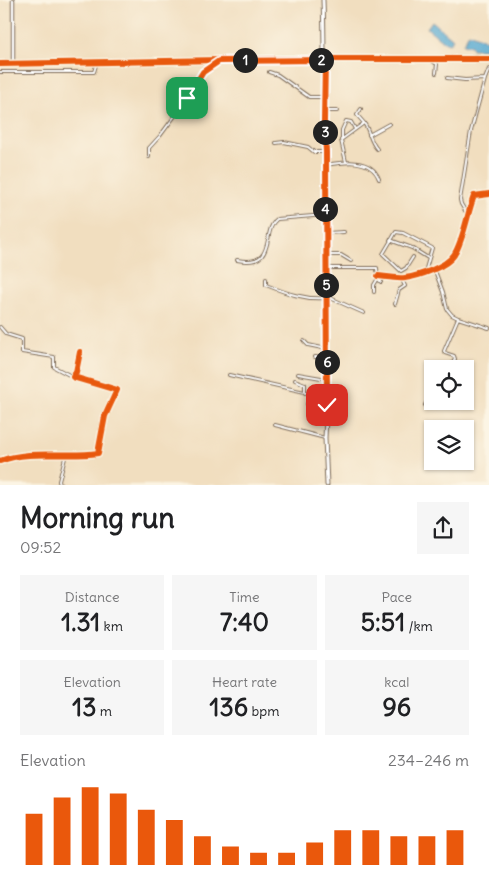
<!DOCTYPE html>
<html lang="en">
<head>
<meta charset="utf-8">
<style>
  :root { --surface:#fff; --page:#f6f6f6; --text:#202124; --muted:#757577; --accent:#ea580c }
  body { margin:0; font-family:Delius,sans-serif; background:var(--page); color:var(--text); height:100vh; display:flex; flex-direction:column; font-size:19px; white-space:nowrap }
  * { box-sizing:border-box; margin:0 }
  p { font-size:16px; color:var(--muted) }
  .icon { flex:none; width:28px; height:28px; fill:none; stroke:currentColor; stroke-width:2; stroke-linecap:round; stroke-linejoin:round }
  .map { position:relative; height:485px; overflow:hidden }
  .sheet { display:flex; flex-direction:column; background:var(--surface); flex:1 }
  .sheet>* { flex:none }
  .controls { position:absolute; left:424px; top:360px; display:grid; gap:10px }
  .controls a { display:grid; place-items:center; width:50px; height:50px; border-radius:0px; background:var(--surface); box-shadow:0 1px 4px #0004; font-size:25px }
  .pin { position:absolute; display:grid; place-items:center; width:42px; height:42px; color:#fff; margin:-21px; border-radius:10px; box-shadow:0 2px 8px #0006 }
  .km { position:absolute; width:25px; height:25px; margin:-12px; border-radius:50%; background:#222; color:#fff; font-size:14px; line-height:25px; text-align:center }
  .round { display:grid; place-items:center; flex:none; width:52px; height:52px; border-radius:0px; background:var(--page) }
  .overview { display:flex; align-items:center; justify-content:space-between; height:85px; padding:0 20px }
  h1 { font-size:28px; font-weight:800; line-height:38px }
  .figures { display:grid; grid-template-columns:repeat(3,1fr); gap:8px; height:85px; padding:5px 20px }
  .figures div { display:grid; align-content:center; border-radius:0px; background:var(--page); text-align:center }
  .figures b { font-size:25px; font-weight:800 }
  .figures small { font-size:14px; font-weight:400 }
  .figures p { font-size:14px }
  .chart { height:140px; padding:10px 20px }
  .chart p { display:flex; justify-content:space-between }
  .chart svg { width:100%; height:90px; margin-top:5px; stroke:var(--accent); stroke-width:6 }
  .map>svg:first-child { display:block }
  .water { fill:#55a8d0; stroke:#486977 }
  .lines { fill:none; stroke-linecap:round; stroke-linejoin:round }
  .minor-casing { stroke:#7b6956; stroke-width:4 }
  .tertiary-casing { stroke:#7b6956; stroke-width:4.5 }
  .secondary-casing { stroke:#7b6956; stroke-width:5 }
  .minor { stroke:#fff; stroke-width:2 }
  .tertiary { stroke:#fff; stroke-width:2.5 }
  .secondary { stroke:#fff; stroke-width:3 }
  .cycleway-casing { stroke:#fcf5e5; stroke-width:9 }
  .cycleway { stroke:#e8590c; stroke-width:6 }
  .route-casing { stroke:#fff; stroke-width:10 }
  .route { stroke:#ea580c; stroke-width:6 }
</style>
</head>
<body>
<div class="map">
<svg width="489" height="485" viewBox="0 0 489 485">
  <rect width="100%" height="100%" fill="#fcf5e5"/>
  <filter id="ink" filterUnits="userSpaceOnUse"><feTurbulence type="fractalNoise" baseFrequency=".02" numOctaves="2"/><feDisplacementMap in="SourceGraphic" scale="10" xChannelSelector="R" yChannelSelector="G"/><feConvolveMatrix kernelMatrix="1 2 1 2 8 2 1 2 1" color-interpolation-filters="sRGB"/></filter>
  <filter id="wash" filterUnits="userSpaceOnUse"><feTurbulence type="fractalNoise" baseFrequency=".0096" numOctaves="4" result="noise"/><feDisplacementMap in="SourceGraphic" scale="20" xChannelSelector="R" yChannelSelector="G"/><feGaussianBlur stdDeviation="1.12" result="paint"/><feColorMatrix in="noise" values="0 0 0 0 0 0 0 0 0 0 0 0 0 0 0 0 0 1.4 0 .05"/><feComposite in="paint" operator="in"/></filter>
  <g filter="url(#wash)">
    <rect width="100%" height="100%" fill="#f1debf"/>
    <path class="water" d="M432,21l21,18 -4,5 -5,-2 -17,-14z
      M469,33l16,7 4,-3 -1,12h-16l-1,-3 -8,-2z"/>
  </g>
  <g filter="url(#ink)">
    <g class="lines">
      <g class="minor-casing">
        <path id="minor" d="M430,60l7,4 -1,9
          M0,72h94l3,-10
          M269,72l9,3 31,22h15
          M447,78l18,2 20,-1 4,-10
          M361,109l-4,6 7,8
          M324,111h13
          M369,135l20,-11
          M342,139v-9l4,-9 5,1 4,7
          M276,143l8,-1 24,5 6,5h12
          M149,157v-9l11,-12 20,-27 23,-37 16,-11
          M346,162l-5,-22 23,-17c6,8 5,17 13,26
          M326,165c17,-3 45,-8 53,14
          M467,214l-6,-10 -1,-4 11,-69 14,-52
          M327,233l17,-1
          M390,240l22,8 16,10
          M328,255h13l10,6
          M413,257l-7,11 -5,3 -18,-17 13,-22 7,1 29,15 -7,24
          M237,260c41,8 24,-29 40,-41l48,-4
          M328,268h49l1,11 3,3
          M435,271l8,21 4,17 5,6 6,3
          M378,276c9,1 19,3 27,2 14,-2 41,-11 49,-23 10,-16 13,-41 20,-59l15,-2
          M266,279v6c20,8 39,15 60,13
          M374,292v-7l3,-5
          M328,297l36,16
          M395,304l4,-14 6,-4 -4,-8
          M0,327l6,7 16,5v13l32,5v10l19,10
          M304,341l4,4 19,4
          M315,357l12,1
          M450,369l5,-10 -1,-3 -9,-3 -1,-2 14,-33 31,10
          M298,374l29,5
          M229,375l98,22
          M295,380l10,4v9
          M307,404l20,1
          M425,405l7,-11
          M275,425l50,13
          M0,461c31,-12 66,-3 98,-8l7,-37 12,-26 -44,-13 3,-5 4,-20
          M60,485l-1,-4 7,-27"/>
      </g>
      <g class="tertiary-casing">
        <path id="tertiary" d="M13,63v-63
          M0,64l270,-5h219"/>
      </g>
      <g class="secondary-casing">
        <path id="secondary" d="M323,0c2,51 0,101 3,152l1,245 -2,41 2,47"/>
      </g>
      <use href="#minor" class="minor"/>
      <use href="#tertiary" class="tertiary"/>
      <use href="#secondary" class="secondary"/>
      <g class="cycleway-casing">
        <path id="cycleway" d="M0,64l270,-5h219
          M378,276c9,1 19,3 27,2 14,-2 41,-11 49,-23 10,-16 13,-41 20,-59l15,-2
          M0,461c31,-12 66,-3 98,-8l7,-37 12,-26 -44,-13 3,-5 4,-20"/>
      </g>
      <use href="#cycleway" class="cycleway"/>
    </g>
  </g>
  <g class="lines" filter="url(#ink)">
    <g class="route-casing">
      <path id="route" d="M187,98l16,-26 16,-11 106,-1 -1,61 2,31 1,253"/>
    </g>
    <use href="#route" class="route"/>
  </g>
</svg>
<div class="controls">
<a><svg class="icon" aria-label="locate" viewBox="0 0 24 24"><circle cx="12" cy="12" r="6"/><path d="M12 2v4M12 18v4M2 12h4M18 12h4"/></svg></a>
<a><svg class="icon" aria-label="layers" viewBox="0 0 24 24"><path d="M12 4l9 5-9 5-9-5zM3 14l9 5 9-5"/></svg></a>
</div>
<div class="pin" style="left:187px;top:98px;background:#1e9e55"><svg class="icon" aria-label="arrive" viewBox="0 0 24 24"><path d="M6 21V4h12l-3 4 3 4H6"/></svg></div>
<div class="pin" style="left:327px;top:405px;background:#d93025"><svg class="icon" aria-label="check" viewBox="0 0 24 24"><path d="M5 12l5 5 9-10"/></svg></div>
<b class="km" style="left:245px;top:60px">1</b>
<b class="km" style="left:321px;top:60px">2</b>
<b class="km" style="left:325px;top:132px">3</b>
<b class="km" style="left:325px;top:209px">4</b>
<b class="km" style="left:326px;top:285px">5</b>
<b class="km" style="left:327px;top:362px">6</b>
</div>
<section class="sheet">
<div class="overview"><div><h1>Morning run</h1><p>09:52</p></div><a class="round"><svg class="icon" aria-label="share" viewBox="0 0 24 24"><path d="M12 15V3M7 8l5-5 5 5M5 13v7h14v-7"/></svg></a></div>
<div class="figures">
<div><p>Distance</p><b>1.31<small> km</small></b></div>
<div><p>Time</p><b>7:40</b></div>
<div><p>Pace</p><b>5:51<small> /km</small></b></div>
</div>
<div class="figures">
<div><p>Elevation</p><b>13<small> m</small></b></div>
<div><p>Heart rate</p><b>136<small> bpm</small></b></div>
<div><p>kcal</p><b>96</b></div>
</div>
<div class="chart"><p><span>Elevation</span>234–246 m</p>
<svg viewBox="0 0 160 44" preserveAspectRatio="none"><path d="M5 44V19M15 44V11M25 44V6M35 44V9M45 44V17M55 44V22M65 44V30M75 44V35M85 44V38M95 44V38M105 44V33M115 44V27M125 44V27M135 44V30M145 44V30M155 44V27"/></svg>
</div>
</section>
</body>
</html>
